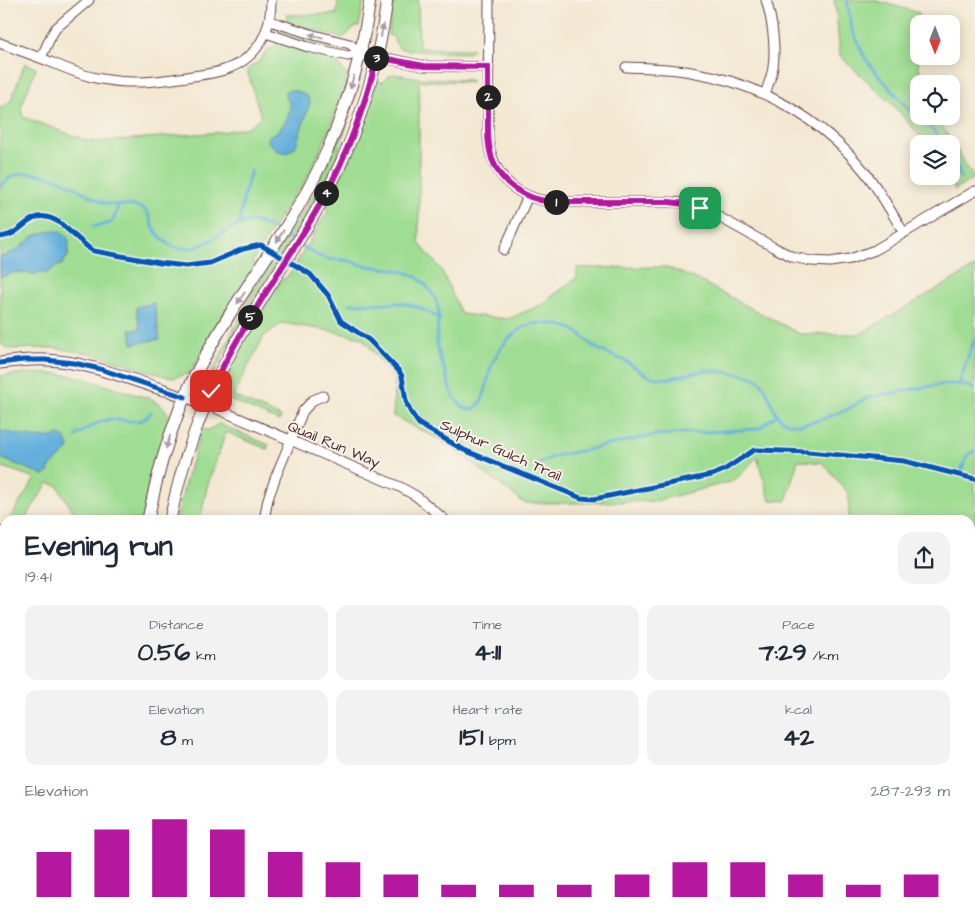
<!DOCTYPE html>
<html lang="en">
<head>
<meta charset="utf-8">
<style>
  :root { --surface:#fff; --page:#f2f2f3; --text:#1f2937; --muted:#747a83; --accent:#b5179e }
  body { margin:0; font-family:"Architects Daughter",sans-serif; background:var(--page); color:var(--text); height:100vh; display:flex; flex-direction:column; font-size:19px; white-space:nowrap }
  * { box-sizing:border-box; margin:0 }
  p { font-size:16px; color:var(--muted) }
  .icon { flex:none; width:28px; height:28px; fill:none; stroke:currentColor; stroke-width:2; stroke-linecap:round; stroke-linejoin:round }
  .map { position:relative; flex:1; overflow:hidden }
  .side { position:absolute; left:0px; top:515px; width:975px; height:406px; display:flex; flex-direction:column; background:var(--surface); border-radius:15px 15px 0 0; box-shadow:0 2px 12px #0003 }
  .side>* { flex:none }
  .needle { width:32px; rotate:180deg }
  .controls { position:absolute; left:910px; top:15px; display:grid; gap:10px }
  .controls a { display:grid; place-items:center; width:50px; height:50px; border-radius:10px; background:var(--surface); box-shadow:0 2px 12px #0003; font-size:25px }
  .pin { position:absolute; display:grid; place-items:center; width:42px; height:42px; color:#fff; margin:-21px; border-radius:10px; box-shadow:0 2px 8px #0006 }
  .km { position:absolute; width:25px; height:25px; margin:-12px; border-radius:50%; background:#222; color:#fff; font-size:14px; line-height:25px; text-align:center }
  .round { display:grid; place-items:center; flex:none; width:52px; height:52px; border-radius:15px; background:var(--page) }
  .summary { display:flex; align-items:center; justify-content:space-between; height:85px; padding:0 25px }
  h1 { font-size:28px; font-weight:800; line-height:38px }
  .figures { display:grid; grid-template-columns:repeat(3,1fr); gap:8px; height:85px; padding:5px 25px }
  .figures div { display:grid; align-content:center; border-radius:12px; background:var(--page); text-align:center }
  .figures b { font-size:25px; font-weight:800 }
  .figures small { font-size:14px; font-weight:400 }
  .figures p { font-size:14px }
  .chart { height:140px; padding:10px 25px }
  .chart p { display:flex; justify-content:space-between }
  .chart svg { width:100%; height:90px; margin-top:5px; stroke:var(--accent); stroke-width:6 }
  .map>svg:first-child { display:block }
  .built { fill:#f2d5be }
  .green { fill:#9fdd92; stroke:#747e5e }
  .water { fill:#63b0dc; stroke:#566884 }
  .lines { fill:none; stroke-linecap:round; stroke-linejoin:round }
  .stream { stroke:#63b0dc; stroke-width:3 }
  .street-casing { stroke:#633d44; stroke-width:11 }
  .secondary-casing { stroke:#633d44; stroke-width:13 }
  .street { stroke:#fff; stroke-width:9 }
  .secondary { stroke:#fff; stroke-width:11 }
  .cycleway-casing { stroke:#f7f3e8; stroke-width:8 }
  .cycleway { stroke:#0057b8; stroke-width:5 }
  .oneway { fill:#ae9aa0 }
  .route-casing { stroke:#fff; stroke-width:10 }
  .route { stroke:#b5179e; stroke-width:6 }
  .labels { text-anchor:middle; stroke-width:4; stroke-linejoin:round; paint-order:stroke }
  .street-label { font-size:15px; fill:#4a1f2b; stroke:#f7f3e8 }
</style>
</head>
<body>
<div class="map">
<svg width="975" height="921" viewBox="0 0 975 921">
  <rect width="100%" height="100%" fill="#f7f3e8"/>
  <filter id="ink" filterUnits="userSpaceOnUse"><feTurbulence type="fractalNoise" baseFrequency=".02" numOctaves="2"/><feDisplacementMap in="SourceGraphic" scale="10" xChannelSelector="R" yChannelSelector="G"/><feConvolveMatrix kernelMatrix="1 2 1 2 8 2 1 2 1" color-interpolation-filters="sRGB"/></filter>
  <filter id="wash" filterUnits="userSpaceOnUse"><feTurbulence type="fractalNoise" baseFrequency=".0096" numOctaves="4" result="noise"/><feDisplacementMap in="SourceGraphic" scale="20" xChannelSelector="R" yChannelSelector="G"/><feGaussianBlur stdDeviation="1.12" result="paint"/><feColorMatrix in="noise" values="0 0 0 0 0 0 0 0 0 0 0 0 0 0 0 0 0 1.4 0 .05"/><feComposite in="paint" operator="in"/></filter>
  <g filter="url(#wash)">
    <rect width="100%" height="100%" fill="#f3e8d2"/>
    <path class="built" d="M5,767v149h130v5h-135v-153z"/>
    <path class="green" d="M338,0h26l-5,26h-4l-3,4 -9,8 -27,-7 -29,-8v-8l50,-1z
      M394,0h24l1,48 54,1 -4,4c-24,0 -47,0 -70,-5l-5,-8v-3l-6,-2z
      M834,0h40l45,13 -3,29 3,24 4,18h-4v32h17l38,62 -19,12 -7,-14h3v-32h-24l-34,-39 -53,-49 -4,-46z
      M284,29l58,16 2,4 -2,2 -39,-9 -23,-9 2,-3z
      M280,42l58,17 -1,3 3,3 4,8 4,1c-12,42 -27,78 -48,117l-3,-1 -13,22 -2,1 -30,49 3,2 -28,44 -37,65 -18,5 -78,-24 -41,-6 -45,1 -8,-6v-235l10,-5 15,-40 11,5 -15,39 2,10 65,24 8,1 126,-10 26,-5 13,-10 -14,-47 12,-9 10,-13 2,1z
      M394,74l25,4 51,2 2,2 -53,-1v162l23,28 19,43 47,5 33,-14 36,-28v-9l89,-1 30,12 104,55h60l115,-67v555l-5,-1v-301h-121v-26l-26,-31 -25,-3 -12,41 -8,-1h-8l-13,-43 -23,24 -79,20 -83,2h-48l-78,-60 -53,-27 2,-38 -33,-40 -31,-7 -49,-8 -18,13 -31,60 48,21 -2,4 -49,-21 -2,-3 -2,-10 -5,-4c18,-36 39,-70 61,-104l4,-1 6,-8 36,-59 -3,-4c23,-40 39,-83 52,-126l6,1 6,-6z
      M359,77l2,1 -2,7 -23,74 -10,22 -20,35 -54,86 -42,78 -3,2 46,-91 57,-91 15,-31 21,-52z
      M26,373l32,1 17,2 79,24 -1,1c11,4 12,8 17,16l-19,60 -9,43h-64l-20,-34 -10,-3 -24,37h-15l26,-42 -35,-12v-90z
      M219,424l50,21 -2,4 -41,-17 -19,55 -7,33h-24l10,-40 16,-51 6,1z
      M975,912v9h-140l4,-5h131v-3z"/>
    <path class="water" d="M288,90c10,1 20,2 22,13l-15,45 -8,5 -11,-3 -9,-10 1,-4c13,-3 23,-20 22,-33 -3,-3 -6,-7 -5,-12z
      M55,230l7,3 6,5 1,4 -1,14 -6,8 -16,9 -12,1 -17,-2 -17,5v-22l3,2 15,-8 17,-14z
      M154,303l6,36 -28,5 -2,-14 10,-1 -4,-22z
      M0,431c14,2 47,11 58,4 7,0 9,7 11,12l-2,4 -18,17 -1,5 -4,2 -44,-17z"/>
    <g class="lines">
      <path class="stream" d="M847,0l5,29 11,25 9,14 44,49 16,12 12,15
        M951,156l7,12 2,9
        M0,187c4,-3 7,-8 11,-10 9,-5 21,-4 30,-2 7,2 15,3 22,6 14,7 27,16 41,22 13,4 29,-1 41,7 6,5 5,11 8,17 3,6 12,16 19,19 28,13 53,-22 78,-24 15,-1 31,12 45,20
        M974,203l1,1
        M239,225l5,-30 7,-24
        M93,226c20,-2 20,-1 25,-21
        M300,245c8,4 18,12 27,14 6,1 12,0 18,1 6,0 11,4 17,5 27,5 53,1 70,28 13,21 3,31 5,51 1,11 7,23 10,34 2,5 2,12 5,16 4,6 10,14 16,15 17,3 19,-29 22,-39 6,-19 23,-42 44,-46 13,-2 36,1 46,10 5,4 8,8 13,12 11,7 24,11 36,17 6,4 12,9 18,12 19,9 38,-2 56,-4 9,-1 40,3 49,6 25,8 12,51 50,47 15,-2 32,-9 46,-15 6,-3 12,-8 19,-11 8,-3 18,-4 26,-5 13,-3 26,-5 39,-7 6,-1 12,-2 18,-2 9,0 17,1 25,5
        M349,304l53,-1 19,5 19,11
        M959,384l16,-47
        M76,436c9,-6 20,-14 31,-16 15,-3 35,9 44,-8
        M535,466l17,-9 104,-22 100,-6 5,-2 16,-12
        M962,469c3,-8 4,-16 13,-18
        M970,618l2,2 2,6 -4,9
        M970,670l5,4
        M0,743l5,-1
        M970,767l5,-7
        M0,787l5,-2
        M854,921l2,-5"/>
    </g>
  </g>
  <g filter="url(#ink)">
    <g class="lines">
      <g class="street-casing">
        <path id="street" d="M489,0l-1,136c3,40 29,64 69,66h112l16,1 23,8 67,37 18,9 18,4 19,1 20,-3 25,-9 100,-59
          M270,21l44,14 36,9 10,9
          M266,33l42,14 40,9 12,-3 64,13 65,1
          M0,43c18,7 36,13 53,20 14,6 29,12 43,15 35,7 57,4 91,-1 12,-2 25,-3 37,-7 33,-11 47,-37 47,-70
          M41,58l10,-22 5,-8 33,-28
          M626,67c22,1 43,1 65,5 68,11 130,46 174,100 15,19 26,40 39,61
          M765,94c3,-9 7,-18 8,-27 3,-20 -1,-48 -7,-67
          M504,250l24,-54
          M164,390l51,18 185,79 16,9 29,24
          M264,520l4,-21 8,-23 27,-65 10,-11 10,-4
          M0,531l5,2"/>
      </g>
      <g class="secondary-casing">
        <path id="secondary" d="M0,363c16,-2 31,-4 47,-3 40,2 79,18 117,30
          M148,520c7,-37 17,-74 31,-109 13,-34 32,-66 51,-97 30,-49 65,-96 90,-148 25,-52 42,-109 50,-166
          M170,520c12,-60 33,-117 62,-170 30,-57 70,-109 99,-166 29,-58 48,-120 56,-184
          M144,916v5
          M163,916v5"/>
      </g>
      <use href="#street" class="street"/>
      <use href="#secondary" class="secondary"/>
      <g class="cycleway-casing">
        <path id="cycleway" d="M0,237c25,-1 29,-34 60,-14l30,26 4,2 66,12 26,3 24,-3 33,-14 18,-4 49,29 18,21 13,26 28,19 30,31 3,5 4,25 4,10 9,13 45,26 117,48 13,1 118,-24 12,-5 30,-20h5l49,2 96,9 71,18
          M0,363l23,-3h22l29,3 26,6 85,28"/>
      </g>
      <use href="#cycleway" class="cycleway"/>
    </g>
    <defs><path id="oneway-solid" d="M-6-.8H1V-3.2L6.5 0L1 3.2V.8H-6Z" transform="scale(1.25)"/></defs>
    <g class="oneway">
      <use href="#oneway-solid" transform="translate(382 31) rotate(-79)"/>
      <use href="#oneway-solid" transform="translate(316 36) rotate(-166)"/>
      <use href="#oneway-solid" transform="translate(352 82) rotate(106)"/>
      <use href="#oneway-solid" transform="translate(280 236) rotate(122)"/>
      <use href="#oneway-solid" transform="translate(241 298) rotate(124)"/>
      <use href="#oneway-solid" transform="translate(168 442) rotate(108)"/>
    </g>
  </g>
  <g class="lines" filter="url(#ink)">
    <g class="route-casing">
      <path id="route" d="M211,391c31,-68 76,-127 112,-192 24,-44 42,-93 54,-142l47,9 64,1c0,15 0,31 0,46 0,15 -1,31 4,46 9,25 33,40 59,43h118l16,2 15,4"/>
    </g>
    <use href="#route" class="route"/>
  </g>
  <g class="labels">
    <g class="street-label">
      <text transform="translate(334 444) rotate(23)" y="5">Quail Run Way</text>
      <text transform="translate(501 450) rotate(24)" y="5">Sulphur Gulch Trail</text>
    </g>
  </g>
</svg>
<div class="controls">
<a><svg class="needle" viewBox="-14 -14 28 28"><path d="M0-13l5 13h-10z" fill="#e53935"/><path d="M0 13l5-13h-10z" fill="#747a83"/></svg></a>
<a><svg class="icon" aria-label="locate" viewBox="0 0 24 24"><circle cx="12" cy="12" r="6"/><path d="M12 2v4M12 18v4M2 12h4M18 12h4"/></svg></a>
<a><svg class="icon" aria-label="layers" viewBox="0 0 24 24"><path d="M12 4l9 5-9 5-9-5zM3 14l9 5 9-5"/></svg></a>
</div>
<div class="pin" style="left:700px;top:208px;background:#1e9e55"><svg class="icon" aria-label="arrive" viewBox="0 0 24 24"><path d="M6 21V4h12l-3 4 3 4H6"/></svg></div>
<div class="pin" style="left:211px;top:391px;background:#d93025"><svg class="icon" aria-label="check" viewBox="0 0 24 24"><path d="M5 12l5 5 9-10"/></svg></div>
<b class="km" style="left:556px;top:202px">1</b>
<b class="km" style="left:488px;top:97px">2</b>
<b class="km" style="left:376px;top:58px">3</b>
<b class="km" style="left:326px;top:193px">4</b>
<b class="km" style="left:250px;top:317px">5</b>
<section class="side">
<div class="summary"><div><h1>Evening run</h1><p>19:41</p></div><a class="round"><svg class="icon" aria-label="share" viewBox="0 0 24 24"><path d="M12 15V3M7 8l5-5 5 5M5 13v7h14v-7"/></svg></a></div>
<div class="figures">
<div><p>Distance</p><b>0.56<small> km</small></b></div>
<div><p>Time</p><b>4:11</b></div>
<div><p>Pace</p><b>7:29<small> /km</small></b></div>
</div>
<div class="figures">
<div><p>Elevation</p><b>8<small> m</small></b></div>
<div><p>Heart rate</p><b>151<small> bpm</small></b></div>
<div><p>kcal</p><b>42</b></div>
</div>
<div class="chart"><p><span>Elevation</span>287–293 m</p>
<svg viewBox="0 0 160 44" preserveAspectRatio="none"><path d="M5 44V22M15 44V11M25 44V6M35 44V11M45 44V22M55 44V27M65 44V33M75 44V38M85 44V38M95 44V38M105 44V33M115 44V27M125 44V27M135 44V33M145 44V38M155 44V33"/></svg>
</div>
</section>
</div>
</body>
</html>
